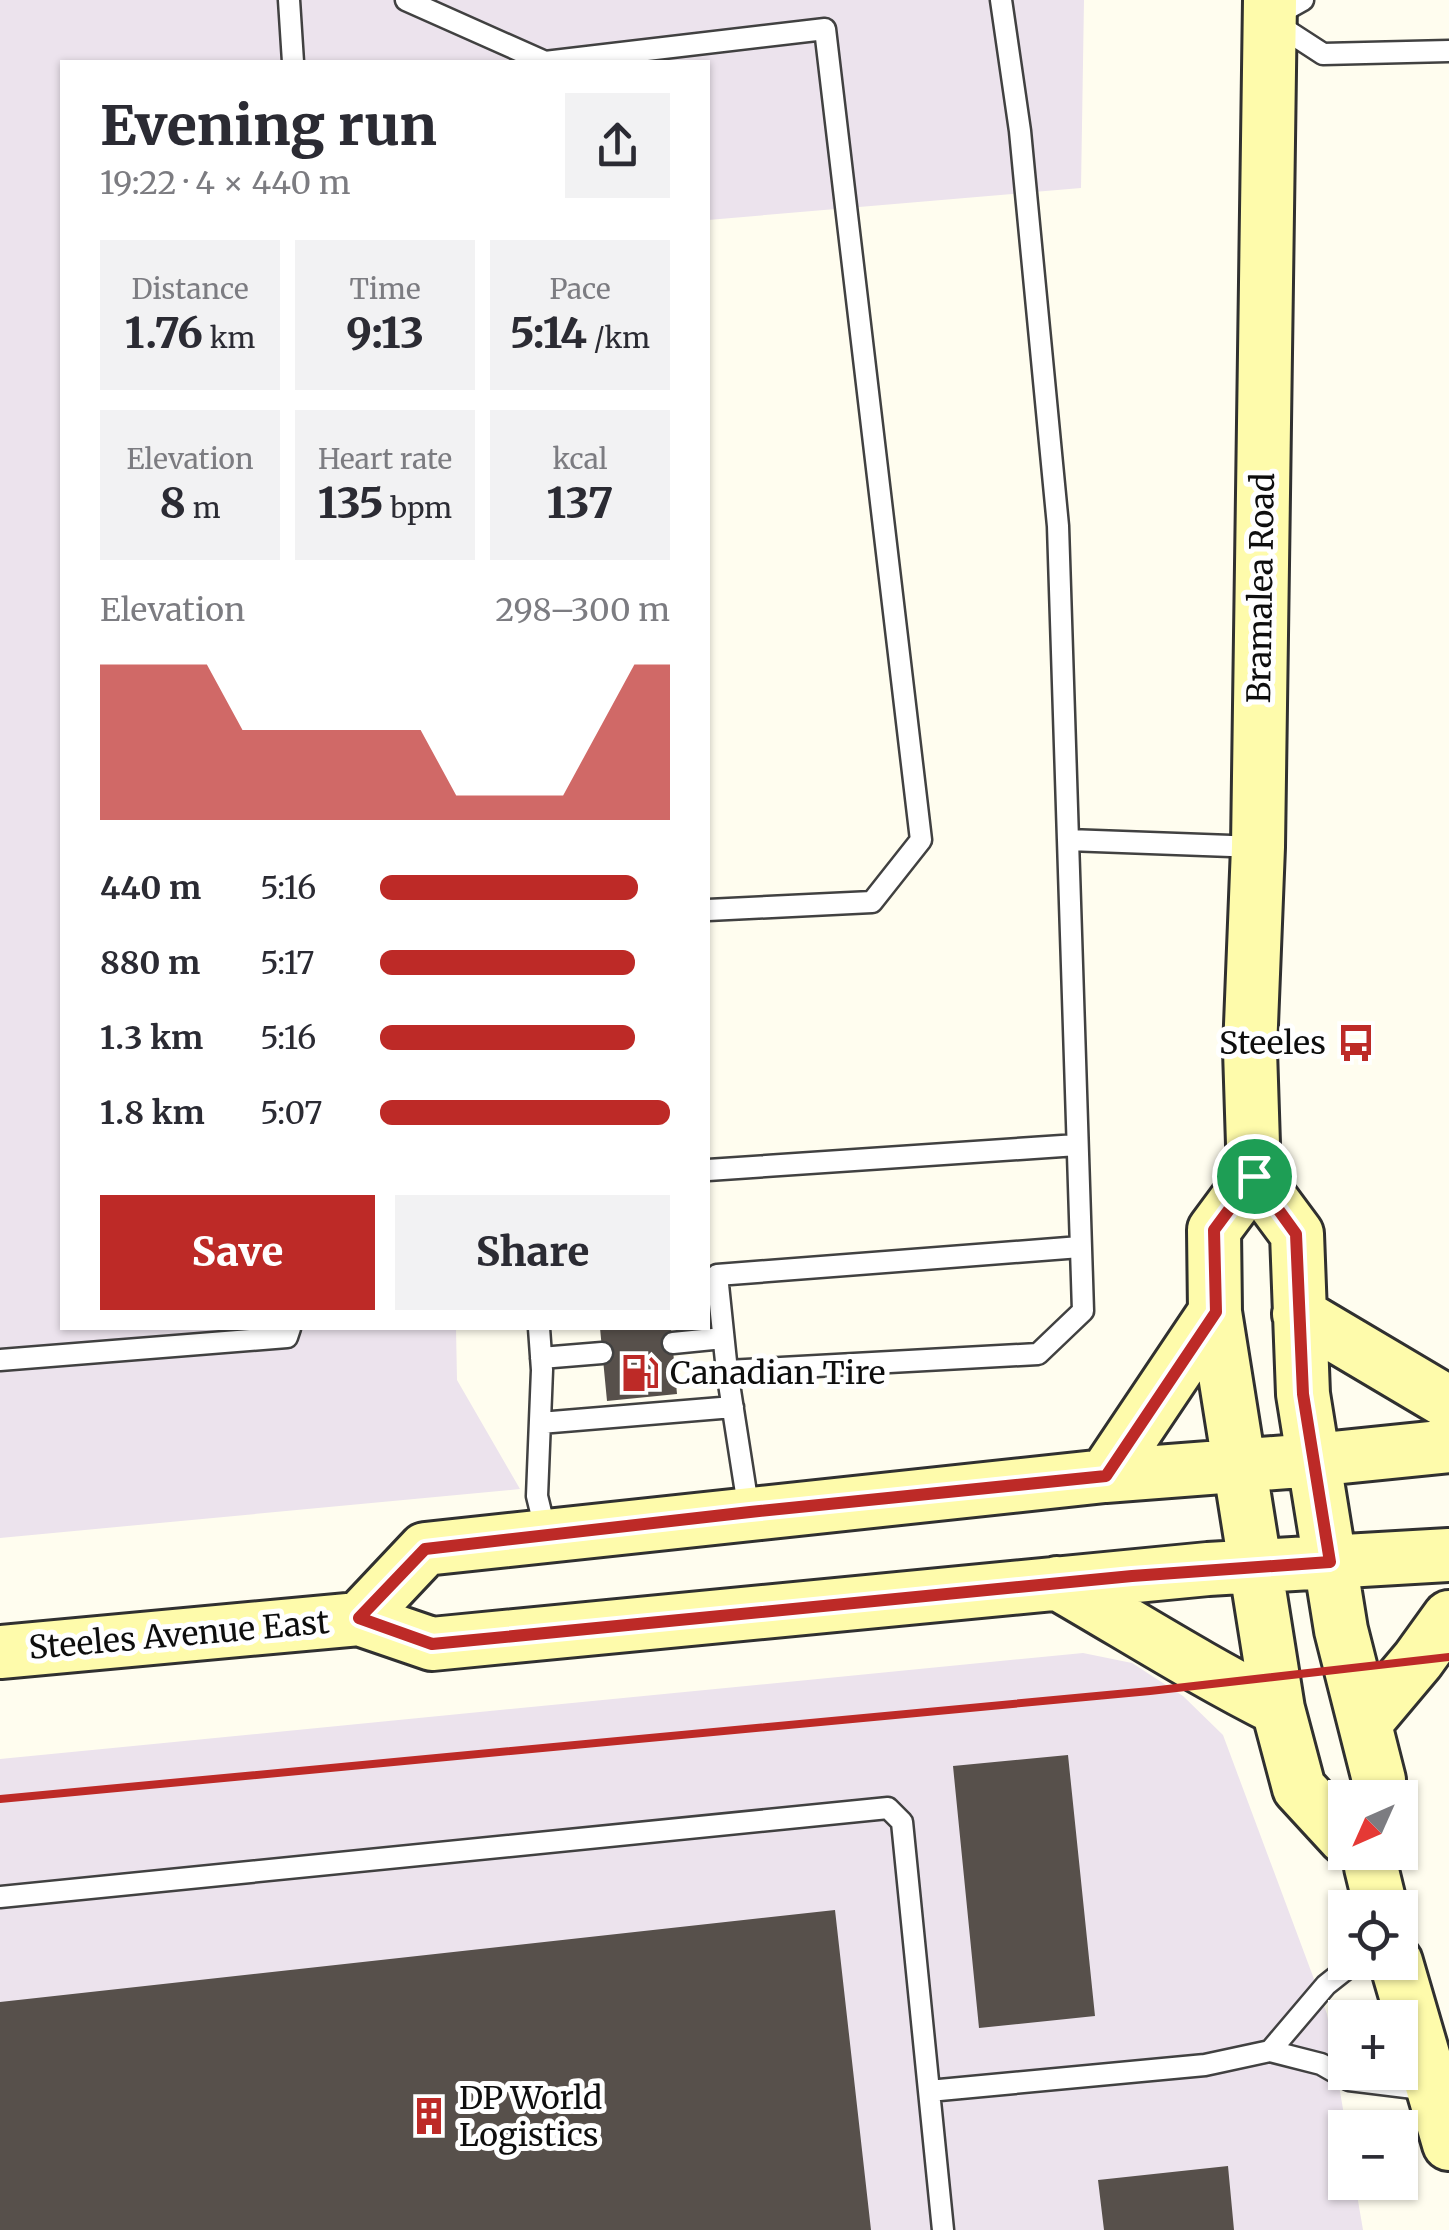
<!DOCTYPE html>
<html lang="en">
<head>
<meta charset="utf-8">
<style>
  :root { --surface:#fff; --page:#f2f2f3; --text:#2b2b33; --muted:#7c7c81; --accent:#bd2a27 }
  body { margin:0; font-family:Merriweather,serif; background:var(--page); color:var(--text); height:100vh; display:flex; flex-direction:column; font-size:38px; white-space:nowrap }
  * { box-sizing:border-box; margin:0 }
  p { font-size:32px; color:var(--muted) }
  .icon { flex:none; width:55px; height:55px; fill:none; stroke:currentColor; stroke-width:2; stroke-linecap:round; stroke-linejoin:round }
  .map { position:relative; flex:1; overflow:hidden }
  .sheet { position:absolute; left:60px; top:60px; width:650px; height:1270px; display:flex; flex-direction:column; background:var(--surface); border-radius:0px; box-shadow:0 2px 8px #0004 }
  .sheet>* { flex:none }
  .needle { width:65px; rotate:225deg }
  .tools { position:absolute; left:1328px; top:1780px; display:grid; gap:20px }
  .tools a { display:grid; place-items:center; width:90px; height:90px; border-radius:0px; background:var(--surface); box-shadow:0 2px 8px #0004; font-size:50px }
  .pin { position:absolute; display:grid; place-items:center; width:85px; height:85px; color:#fff; margin:-42px; border:5px solid #fff; border-radius:50%; box-shadow:0 2px 10px #0007 }
  .round { display:grid; place-items:center; flex:none; width:105px; height:105px; border-radius:0px; background:var(--page) }
  .overview { display:flex; align-items:center; justify-content:space-between; height:170px; padding:0 40px }
  h1 { font-size:55px; font-weight:800; line-height:75px }
  .metrics { display:grid; grid-template-columns:repeat(3,1fr); gap:15px; height:170px; padding:10px 40px }
  .metrics div { display:grid; align-content:center; border-radius:0px; background:var(--page); text-align:center }
  .metrics b { font-size:42px; font-weight:800 }
  .metrics small { font-size:28px; font-weight:400 }
  .metrics p { font-size:28px }
  .chart { height:280px; padding:20px 40px }
  .chart p { display:flex; justify-content:space-between }
  .chart svg { width:100%; height:180px; margin-top:10px; fill:var(--accent); opacity:.7 }
  .primary-button { display:flex; gap:20px; margin-top:auto; padding:20px 40px }
  .primary-button a { flex:1; height:115px; border-radius:0px; background:var(--accent); color:#fff; font-size:40px; font-weight:800; line-height:115px; text-align:center }
  .primary-button a+a { background:var(--page); color:var(--text) }
  ul { padding:0 40px; list-style:none; font-size:32px }
  li { display:grid; grid-template-columns:160px 120px 1fr; align-items:center; height:75px }
  li i { height:25px; border-radius:12px; background:var(--accent) }
  .map>svg:first-child { display:block }
  .industrial { fill:#ece3ed }
  .building { fill:#57504b }
  .lines { fill:none; stroke-linecap:round; stroke-linejoin:round }
  .lane-casing { stroke:#414141; stroke-width:25 }
  .secondary-casing { stroke:#303030; stroke-width:58 }
  .lane { stroke:#fff; stroke-width:20 }
  .secondary { stroke:#fefbab; stroke-width:52 }
  .rail { stroke:#bd2a27; stroke-width:8 }
  .route-casing { stroke:#fff; stroke-width:20 }
  .route { stroke:#bd2a27; stroke-width:12 }
  .labels { text-anchor:middle; stroke-width:10; stroke-linejoin:round; paint-order:stroke }
  .street-label { font-size:32px; fill:#0e0e0e; stroke:#fff }
  .poi-label { font-size:32px; fill:#0e0e0e; stroke:#fff; text-anchor:start }
</style>
</head>
<body>
<div class="map">
<svg width="1449" height="2230" viewBox="0 0 1449 2230">
  <rect width="100%" height="100%" fill="#fffdef"/>
  <path class="industrial" d="M0,0h1084l-3,188 -373,32v-158h-646v1266h394l1,52 63,109 -520,49z
    M1083,1653l49,10 51,33 40,39 104,279 19,113 -1,55 10,1 8,47h-1363v-471z"/>
  <path class="building" d="M600,1328h71l6,66 -70,7z
    M1068,1755l27,261 -116,12 -26,-262z
    M835,1910l36,320h-871v-228z
    M1228,2166l6,64h-130l-6,-50z"/>
  <g class="lines">
    <g class="lane-casing">
      <path id="lane" d="M289,0l4,62
        M406,0l139,62 280,-33 96,811 -49,62 -164,8
        M1001,0l19,131 38,395 10,314
        M1303,0l-34,19 54,35 126,-3
        M708,1170l369,-25
        M539,1328l3,42 -5,126 9,37
        M673,1343l50,-5
        M541,1358l61,-5
        M0,1360l287,-23 3,-9
        M727,1371l-10,-96 363,-28
        M540,1423l193,-16
        M749,1512l-22,-141 311,-17 45,-43 -15,-471 190,7
        M0,1897l888,-89 14,14 27,269 276,-26 65,-14 51,13 28,16 81,10
        M1270,2051l56,-66 29,-23
        M929,2091l14,139"/>
    </g>
    <g class="secondary-casing">
      <path id="secondary" d="M1270,0l-12,847 -8,203 4,126 43,58 6,160 38,236 38,150 -2,18
        M1254,1176l-40,54 1,82 63,397 21,79 46,50
        M1299,1314l150,89
        M1105,1476l110,-164
        M1057,1583c73,42 145,88 221,126
        M359,1619l66,-70 680,-73 208,-16 136,-14
        M0,1652l359,-33 73,25 776,-75 241,-14
        M1365,1723l53,-63 31,-43
        M1372,1852l-1,15 10,41
        M1396,1962l53,182"/>
    </g>
    <use href="#lane" class="lane"/>
    <use href="#secondary" class="secondary"/>
    <path class="rail" d="M0,1799l1150,-108 299,-34"/>
  </g>
  <g class="lines">
    <g class="route-casing">
      <path id="route" d="M1254,1176l42,58 7,160 27,168 -198,14 -700,68 -73,-26 66,-69 325,-37 356,-36 110,-164 -2,-82z"/>
    </g>
    <use href="#route" class="route"/>
  </g>
  <defs>
    <g id="bus-bare" transform="scale(3)"><path d="M-5-6H5V4H4V6H2V4H-2V6H-4V4H-5ZM-3.5-4V0h7V-4ZM-3.5 1.2v1.5H-2V1.2ZM2 1.2v1.5H3.5V1.2Z" fill="#bd2a27" stroke="#fff" stroke-width="2.5" paint-order="stroke"/></g>
    <g id="fuel-bare" transform="scale(3)"><path d="M-5.5-6h7V0h2V4h1.3V-2.5L3-4.5l.8-.8L6-3V5H2.5V1h-1V6h-7ZM-4.2-4.7v3.2H.2V-4.7Z" fill="#bd2a27" stroke="#fff" stroke-width="2.5" paint-order="stroke"/></g>
    <g id="building-bare" transform="scale(3)"><path d="M-4-6H4V6H1V3H-1V6H-4ZM-2.5-4.3h1.7v1.8h-1.7ZM.8-4.3h1.7v1.8H.8ZM-2.5-1h1.7V.8h-1.7ZM.8-1h1.7V.8H.8Z" fill="#bd2a27" stroke="#fff" stroke-width="2.5" paint-order="stroke"/></g>
  </defs>
  <g fill-rule="evenodd">
    <use href="#bus-bare" x="1356" y="1043"/>
    <use href="#fuel-bare" x="640" y="1373"/>
    <use href="#building-bare" x="429" y="2116"/>
  </g>
  <g class="labels">
    <g class="street-label">
      <text transform="translate(1261 588) rotate(-89)" y="11">Bramalea Road</text>
      <text transform="translate(179 1635) rotate(-5)" y="11">Steeles Avenue East</text>
    </g>
    <g class="poi-label">
      <text x="1326" y="1054" text-anchor="end">Steeles</text>
      <text x="670" y="1384">Canadian Tire</text>
      <text x="459" y="2109">DP World<tspan x="459" dy="37">Logistics</tspan></text>
    </g>
  </g>
</svg>
<div class="tools">
<a><svg class="needle" viewBox="-14 -14 28 28"><path d="M0-13l5 13h-10z" fill="#e53935"/><path d="M0 13l5-13h-10z" fill="#7c7c81"/></svg></a>
<a><svg class="icon" aria-label="locate" viewBox="0 0 24 24"><circle cx="12" cy="12" r="6"/><path d="M12 2v4M12 18v4M2 12h4M18 12h4"/></svg></a>
<a>+</a>
<a>−</a>
</div>
<div class="pin" style="left:1254px;top:1176px;background:#1e9e55"><svg class="icon" aria-label="arrive" viewBox="0 0 24 24"><path d="M6 21V4h12l-3 4 3 4H6"/></svg></div>
<section class="sheet">
<div class="overview"><div><h1>Evening run</h1><p>19:22 · 4 × 440 m</p></div><a class="round"><svg class="icon" aria-label="share" viewBox="0 0 24 24"><path d="M12 15V3M7 8l5-5 5 5M5 13v7h14v-7"/></svg></a></div>
<div class="metrics">
<div><p>Distance</p><b>1.76<small> km</small></b></div>
<div><p>Time</p><b>9:13</b></div>
<div><p>Pace</p><b>5:14<small> /km</small></b></div>
</div>
<div class="metrics">
<div><p>Elevation</p><b>8<small> m</small></b></div>
<div><p>Heart rate</p><b>135<small> bpm</small></b></div>
<div><p>kcal</p><b>137</b></div>
</div>
<div class="chart"><p><span>Elevation</span>298–300 m</p>
<svg viewBox="0 0 160 44" preserveAspectRatio="none"><path d="M0 44V6L10 6L20 6L30 6L40 22L50 22L60 22L70 22L80 22L90 22L100 38L110 38L120 38L130 38L140 22L150 6L160 6V44z"/></svg>
</div>
<ul>
<li><b>440 m</b>5:16<i style="width:89%"></i></li>
<li><b>880 m</b>5:17<i style="width:88%"></i></li>
<li><b>1.3 km</b>5:16<i style="width:88%"></i></li>
<li><b>1.8 km</b>5:07<i style="width:100%"></i></li>
</ul>
<div class="primary-button"><a>Save</a><a>Share</a></div>
</section>
</div>
</body>
</html>
